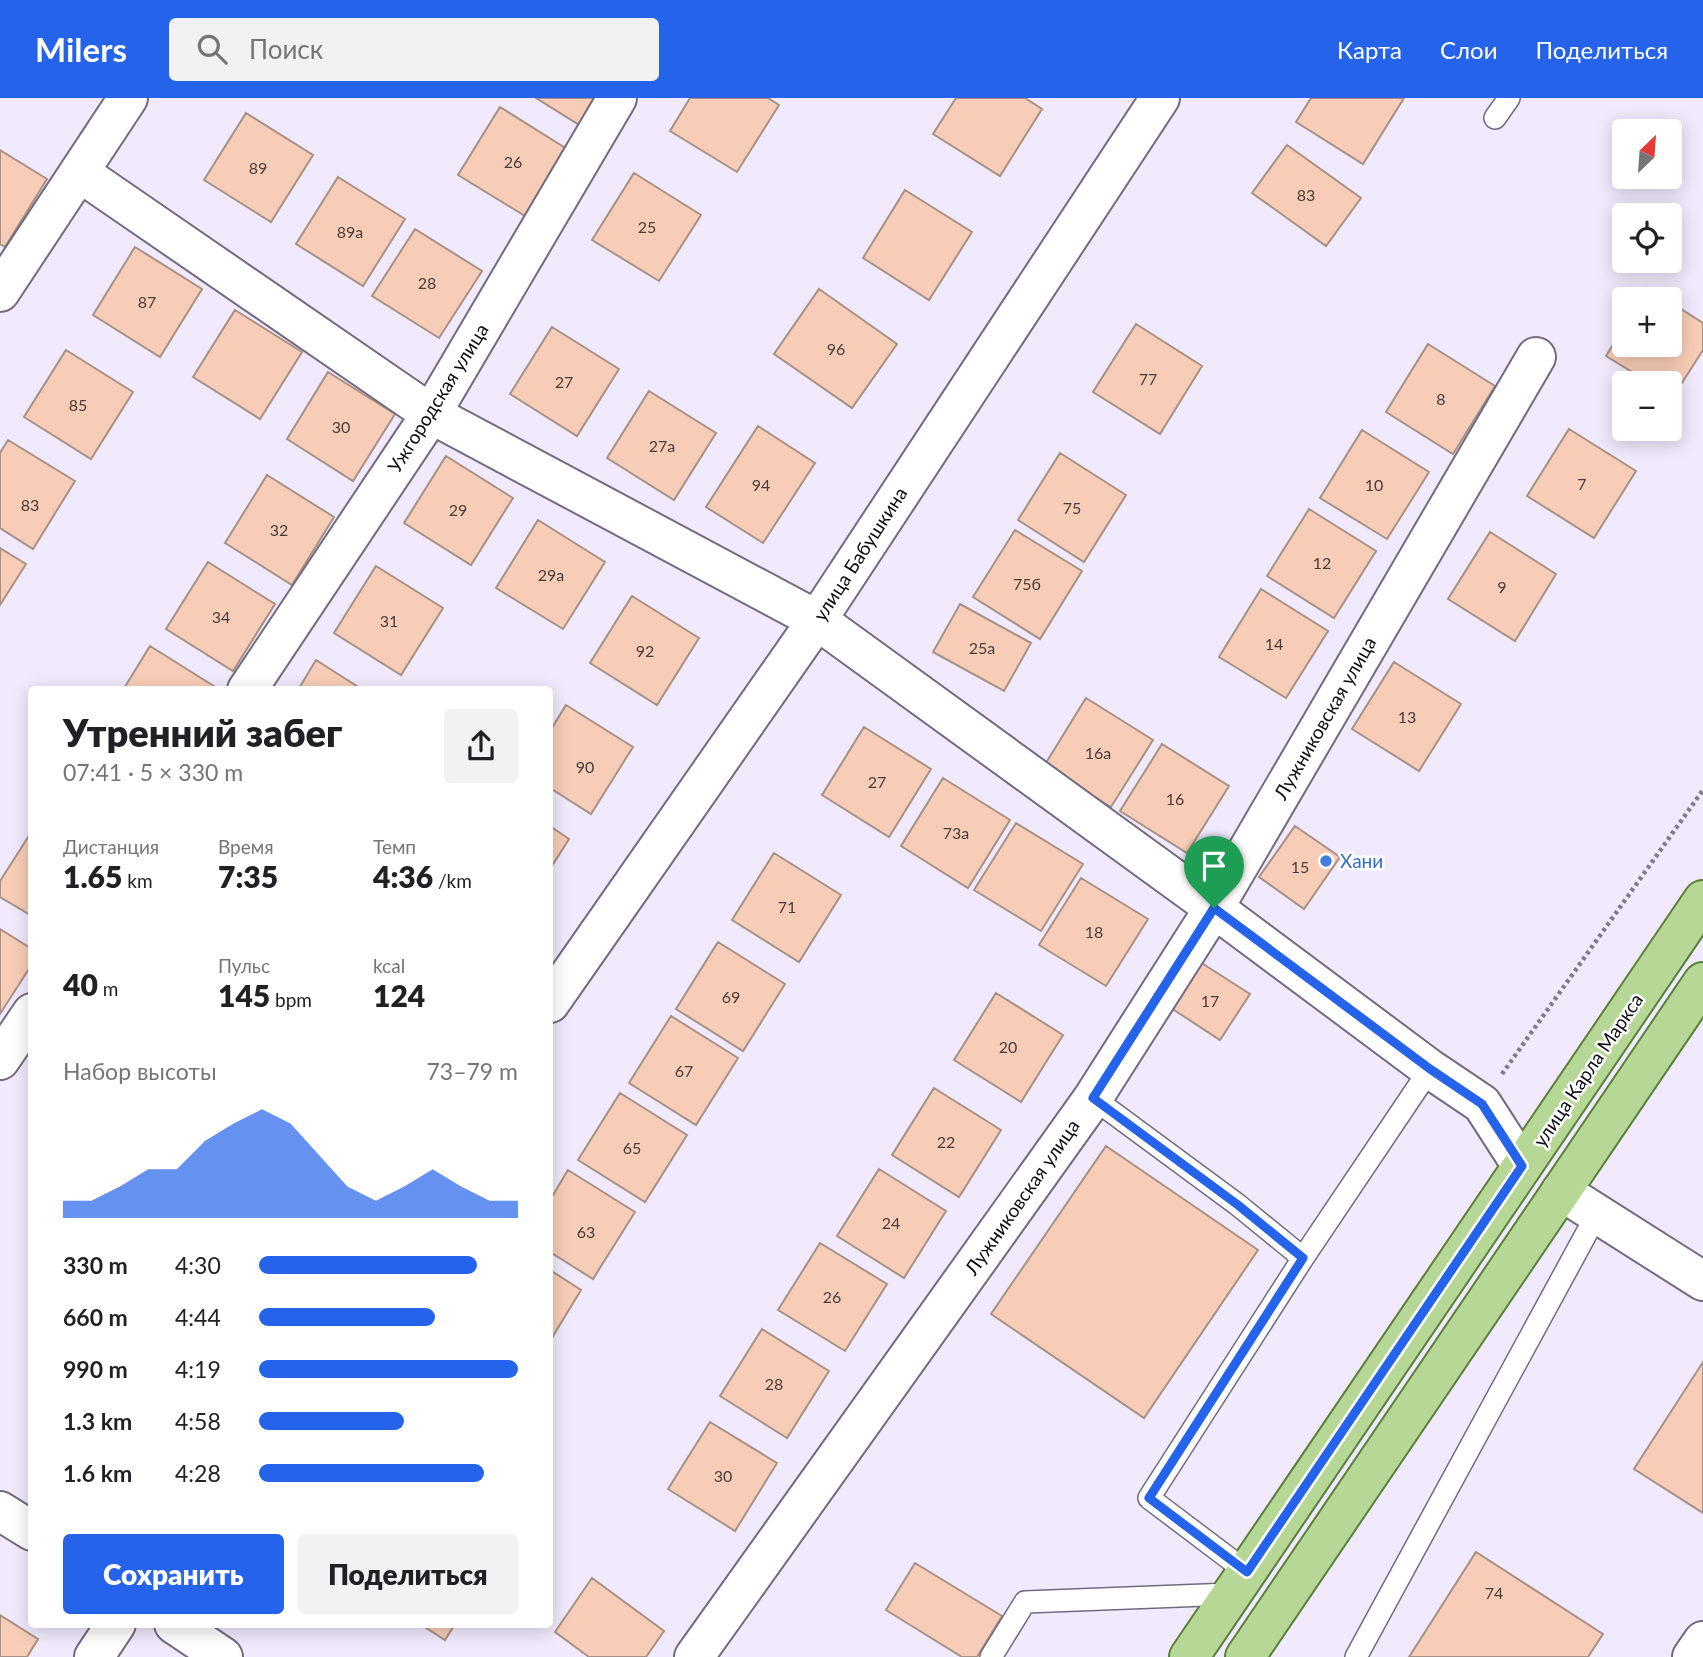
<!DOCTYPE html>
<html lang="ru">
<head>
<meta charset="utf-8">
<style>
  :root { --surface:#fff; --page:#f2f2f2; --text:#202124; --muted:#757577; --accent:#2563eb }
  body { margin:0; font-family:Lato,sans-serif; background:var(--page); color:var(--text); height:100vh; display:flex; flex-direction:column; font-size:26px; white-space:nowrap }
  * { box-sizing:border-box; margin:0 }
  p { font-size:23px; color:var(--muted) }
  .icon { flex:none; width:38px; height:38px; fill:none; stroke:currentColor; stroke-width:2; stroke-linecap:round; stroke-linejoin:round }
  .map { position:relative; flex:1; overflow:hidden }
  .panel { position:absolute; left:28px; top:588px; width:525px; height:942px; display:flex; flex-direction:column; background:var(--surface); border-radius:7px; box-shadow:0 4px 18px #0003 }
  .panel>* { flex:none }
  .needle { width:46px; rotate:25deg }
  .controls { position:absolute; left:1612px; top:21px; display:grid; gap:14px }
  .controls a { display:grid; place-items:center; width:70px; height:70px; border-radius:7px; background:var(--surface); box-shadow:0 4px 18px #0003; font-size:35px }
  .pin { position:absolute; display:grid; place-items:center; width:60px; height:60px; color:#fff; margin:-72px -30px; border-radius:50% 50% 50% 0; rotate:-45deg; box-shadow:0 0 7px #0007 }
  .pin .icon { rotate:45deg }
  .round { display:grid; place-items:center; flex:none; width:74px; height:74px; border-radius:7px; background:var(--page) }
  .head { display:flex; align-items:center; justify-content:space-between; height:119px; padding:0 35px }
  h1 { font-size:38px; font-weight:800; line-height:52px }
  .metrics { display:grid; grid-template-columns:repeat(3,1fr); gap:10px; height:119px; padding:7px 35px }
  .metrics div { display:grid; align-content:center }
  .metrics b { font-size:30px; font-weight:800 }
  .metrics small { font-size:19px; font-weight:400 }
  .metrics p { font-size:19px }
  .chart { height:196px; padding:14px 35px }
  .chart p { display:flex; justify-content:space-between }
  .chart svg { width:100%; height:126px; margin-top:7px; fill:var(--accent); opacity:.7 }
  .cta { display:flex; gap:14px; margin-top:auto; padding:14px 35px }
  .cta a { flex:1; height:80px; border-radius:7px; background:var(--accent); color:#fff; font-size:28px; font-weight:800; line-height:80px; text-align:center }
  .cta a+a { background:var(--page); color:var(--text) }
  ul { padding:0 35px; list-style:none; font-size:23px }
  li { display:grid; grid-template-columns:112px 84px 1fr; align-items:center; height:52px }
  li i { height:18px; border-radius:9px; background:var(--accent) }
  header { display:flex; align-items:center; gap:42px; box-sizing:border-box; height:98px; padding:0 35px; background:var(--accent); color:#fff }
  header strong { font-size:33px }
  nav { display:flex; gap:38px; margin-inline-start:auto; font-size:24px }
  .search { width:490px; height:63px; background:var(--page); display:flex; align-items:center; gap:18px; box-sizing:border-box; padding:0 24px; border-radius:7px; color:var(--muted); font-size:26px }
  .map>svg:first-child { display:block }
  .building { fill:#f8cdb7; stroke:#a79186; stroke-width:2 }
  .lines { fill:none; stroke-linecap:round; stroke-linejoin:round }
  .service-casing { stroke:#726b7f; stroke-width:24 }
  .minor-casing { stroke:#726b7f; stroke-width:42 }
  .tertiary-casing { stroke:#726b7f; stroke-width:42 }
  .secondary-casing { stroke:#726b7f; stroke-width:42 }
  .primary-casing { stroke:#5b7f3a; stroke-width:42 }
  .path { stroke:#807b88; stroke-width:4.5; stroke-dasharray:3.5 3.5; stroke-linecap:butt }
  .service { stroke:#fff; stroke-width:21 }
  .minor { stroke:#fff; stroke-width:38 }
  .tertiary { stroke:#fff; stroke-width:38 }
  .secondary { stroke:#fff; stroke-width:38 }
  .primary { stroke:#b6d795; stroke-width:38 }
  .route-casing { stroke:#fff; stroke-width:14 }
  .route { stroke:#2563eb; stroke-width:9 }
  .shop-dot { fill:#3f7fe0; stroke:#fff; stroke-width:2.5 }
  .labels { text-anchor:middle; stroke-width:5; stroke-linejoin:round; paint-order:stroke }
  .number-label { font-size:16px; fill:#483c3b }
  .street-label { font-size:19px; fill:#0d0b12; stroke:#fff }
  .shop-label { font-size:19px; fill:#366cbe; stroke:#fff; text-anchor:start }
</style>
</head>
<body>
<header>
<strong>Milers</strong>
<div class="search"><svg class="icon" aria-label="search" viewBox="0 0 24 24"><circle cx="10" cy="10" r="6"/><path d="M15 15l6 6"/></svg>Поиск</div>
<nav><a>Карта</a><a>Слои</a><a>Поделиться</a></nav>
</header>
<div class="map">
<svg width="1703" height="1559" viewBox="0 0 1703 1559">
  <rect width="100%" height="100%" fill="#f1eafd"/>
  <path class="building" d="M536,0h62l-17,28z
    M690,0h78l11,7 -42,67 -67,-41z
    M956,0h69l17,11 -42,67 -67,-42z
    M1311,0h93l-41,66 -67,-42z
    M500,9l67,42 -42,67 -67,-41z
    M246,15l67,42 -42,67 -67,-42z
    M1287,47l74,53 -35,48 -74,-53z
    M0,52l47,29 -42,68 -5,-3z
    M634,75l67,42 -42,66 -67,-41z
    M338,79l67,42 -42,67 -67,-42z
    M905,92l67,42 -43,68 -66,-42z
    M415,131l67,42 -43,67 -67,-42z
    M135,149l67,42 -42,68 -67,-42z
    M1648,190l17,11h-23z
    M819,191l78,55 -45,64 -78,-54z
    M1670,204l33,21v27l-30,47 -3,-2v-12h-20l-44,-27 18,-29v18h46z
    M235,212l67,42 -42,67 -67,-42z
    M1136,226l66,42 -42,68 -67,-42z
    M552,229l67,42 -42,67 -67,-42z
    M1428,246l67,42 -42,68 -67,-42z
    M66,252l67,42 -42,67 -67,-42z
    M328,274l67,42 -42,67 -66,-42z
    M649,293l67,42 -42,67 -67,-42z
    M758,328l57,37 -52,80 -57,-36z
    M1569,331l67,42 -42,67 -67,-42z
    M1362,332l67,42 -42,67 -67,-41z
    M8,342l67,41 -42,68 -33,-21v-75z
    M1060,355l66,42 -42,67 -66,-42z
    M446,358l67,42 -42,67 -67,-42z
    M267,377l67,42 -42,68 -67,-42z
    M1309,411l67,42 -42,67 -67,-42z
    M538,422l67,42 -42,67 -67,-41z
    M1015,432l67,41 -42,68 -67,-42z
    M1490,434l66,42 -41,67 -67,-42z
    M0,450l26,16 -26,41z
    M208,464l67,42 -42,67 -67,-42z
    M376,468l67,42 -42,67 -67,-42z
    M1261,491l67,42 -42,67 -67,-41z
    M632,498l67,42 -42,67 -67,-42z
    M960,506l71,39 -27,48 -71,-39z
    M150,548l67,42 -1,2h-93z
    M316,562l47,30h-65z
    M1394,564l67,42 -42,67 -67,-42z
    M1086,600l67,42 -42,67 -67,-41z
    M566,607l67,42 -42,67 -41,-26v-57z
    M864,629l67,42 -42,68 -67,-42z
    M1162,646l67,42 -42,67 -67,-42z
    M943,680l67,42 -42,68 -67,-42z
    M1016,725l67,41 -42,67 -67,-41z
    M550,728l19,13 -19,30z
    M1295,728l45,31 -36,52 -45,-32z
    M32,733v85l-32,-19v-16z
    M774,755l67,42 -42,67 -67,-42z
    M1081,780l67,41 -42,67 -67,-41z
    M0,831l32,20v15l-32,50z
    M718,844l67,42 -42,67 -67,-42z
    M1200,864l50,32 -30,46 -49,-32z
    M996,895l67,42 -42,67 -67,-42z
    M671,918l67,42 -42,67 -67,-42z
    M934,990l67,42 -42,67 -67,-42z
    M620,995l67,42 -42,67 -67,-42z
    M1106,1048l152,104 -114,168 -153,-104z
    M879,1071l67,42 -42,67 -67,-42z
    M568,1072l67,42 -42,67 -43,-27v-52z
    M820,1145l67,41 -42,67 -67,-41z
    M550,1172l31,20 -31,51z
    M762,1231l67,42 -42,67 -67,-42z
    M1703,1264v151l-69,-44z
    M710,1324l67,41 -42,68 -67,-42z
    M1476,1454l127,82 -15,23h-179z
    M915,1465l87,53 -25,41h-15l-76,-47z
    M592,1480l72,53 -18,26h-57l-34,-25z
    M0,1517l38,24 -11,18h-27z
    M420,1526h35l-10,16z"/>
  <g class="lines">
    <g class="service-casing">
      <path id="service" d="M1495,20l14,-20
        M1093,1000l145,107 65,53
        M1247,1474l-98,-74 154,-240 127,-189
        M991,1559l34,-55 206,-8
        M1356,1559l241,-443"/>
    </g>
    <g class="minor-casing">
      <path id="minor" d="M79,74l352,242 386,206 397,288 216,161 52,35 40,62
        M0,194l128,-194
        M247,592l184,-276 186,-316
        M0,962l32,-47
        M1561,1093l142,90
        M694,1559l399,-559 121,-190 322,-551
        M1692,1559l11,-16"/>
    </g>
    <g class="tertiary-casing">
      <path id="tertiary" d="M550,905l267,-383 343,-522
        M94,1559l22,-33"/>
    </g>
    <g class="secondary-casing">
      <path id="secondary" d="M0,1413l32,20
        M174,1526l49,33"/>
    </g>
    <g class="primary-casing">
      <path id="primary" d="M1189,1559l514,-757
        M1245,1559l458,-675"/>
    </g>
    <path class="path" d="M1502,976l201,-284"/>
    <use href="#service" class="service"/>
    <use href="#minor" class="minor"/>
    <use href="#tertiary" class="tertiary"/>
    <use href="#secondary" class="secondary"/>
    <use href="#primary" class="primary"/>
  </g>
  <g class="lines">
    <g class="route-casing">
      <path id="route" d="M1214,810l216,161 52,35 40,62 -275,406 -98,-74 154,-240 -65,-53 -145,-107z"/>
    </g>
    <use href="#route" class="route"/>
  </g>
  <circle class="shop-dot" cx="1326" cy="763" r="7"/>
  <g class="labels">
    <g class="number-label">
      <text x="513" y="70">26</text>
      <text x="258" y="76">89</text>
      <text x="1306" y="103">83</text>
      <text x="647" y="135">25</text>
      <text x="350" y="140">89а</text>
      <text x="427" y="191">28</text>
      <text x="147" y="210">87</text>
      <text x="836" y="257">96</text>
      <text x="1148" y="287">77</text>
      <text x="564" y="290">27</text>
      <text x="1441" y="307">8</text>
      <text x="78" y="313">85</text>
      <text x="341" y="335">30</text>
      <text x="662" y="354">27а</text>
      <text x="1582" y="392">7</text>
      <text x="761" y="393">94</text>
      <text x="1374" y="393">10</text>
      <text x="30" y="413">83</text>
      <text x="1072" y="416">75</text>
      <text x="458" y="418">29</text>
      <text x="279" y="438">32</text>
      <text x="1322" y="471">12</text>
      <text x="551" y="483">29а</text>
      <text x="1027" y="492">75б</text>
      <text x="1502" y="495">9</text>
      <text x="221" y="525">34</text>
      <text x="389" y="529">31</text>
      <text x="1274" y="552">14</text>
      <text x="982" y="556">25а</text>
      <text x="645" y="559">92</text>
      <text x="1407" y="625">13</text>
      <text x="1098" y="661">16а</text>
      <text x="585" y="675">90</text>
      <text x="877" y="690">27</text>
      <text x="1175" y="707">16</text>
      <text x="956" y="741">73а</text>
      <text x="1300" y="775">15</text>
      <text x="787" y="815">71</text>
      <text x="1094" y="840">18</text>
      <text x="731" y="905">69</text>
      <text x="1210" y="909">17</text>
      <text x="1008" y="955">20</text>
      <text x="684" y="979">67</text>
      <text x="946" y="1050">22</text>
      <text x="632" y="1056">65</text>
      <text x="891" y="1131">24</text>
      <text x="586" y="1140">63</text>
      <text x="832" y="1205">26</text>
      <text x="774" y="1292">28</text>
      <text x="723" y="1384">30</text>
      <text x="1494" y="1501">74</text>
    </g>
    <g class="street-label">
      <text transform="translate(438 300) rotate(-58)" y="7">Ужгородская улица</text>
      <text transform="translate(860 456) rotate(-57)" y="7">улица Бабушкина</text>
      <text transform="translate(1325 620) rotate(-60)" y="7">Лужниковская улица</text>
      <text transform="translate(1588 972) rotate(-56)" y="7">улица Карла Маркса</text>
      <text transform="translate(1022 1099) rotate(-55)" y="7">Лужниковская улица</text>
    </g>
    <g class="shop-label">
      <text x="1340" y="770">Хани</text>
    </g>
  </g>
</svg>
<div class="controls">
<a><svg class="needle" viewBox="-14 -14 28 28"><path d="M0-13l5 13h-10z" fill="#e53935"/><path d="M0 13l5-13h-10z" fill="#757577"/></svg></a>
<a><svg class="icon" aria-label="locate" viewBox="0 0 24 24"><circle cx="12" cy="12" r="6"/><path d="M12 2v4M12 18v4M2 12h4M18 12h4"/></svg></a>
<a>+</a>
<a>−</a>
</div>
<div class="pin" style="left:1214px;top:810px;background:#1e9e55"><svg class="icon" aria-label="arrive" viewBox="0 0 24 24"><path d="M6 21V4h12l-3 4 3 4H6"/></svg></div>
<section class="panel">
<div class="head"><div><h1>Утренний забег</h1><p>07:41 · 5 × 330 m</p></div><a class="round"><svg class="icon" aria-label="share" viewBox="0 0 24 24"><path d="M12 15V3M7 8l5-5 5 5M5 13v7h14v-7"/></svg></a></div>
<div class="metrics">
<div><p>Дистанция</p><b>1.65<small> km</small></b></div>
<div><p>Время</p><b>7:35</b></div>
<div><p>Темп</p><b>4:36<small> /km</small></b></div>
</div>
<div class="metrics">
<div><b>40<small> m</small></b></div>
<div><p>Пульс</p><b>145<small> bpm</small></b></div>
<div><p>kcal</p><b>124</b></div>
</div>
<div class="chart"><p><span>Набор высоты</span>73–79 m</p>
<svg viewBox="0 0 160 44" preserveAspectRatio="none"><path d="M0 44V38L10 38L20 33L30 27L40 27L50 17L60 11L70 6L80 11L90 22L100 33L110 38L120 33L130 27L140 33L150 38L160 38V44z"/></svg>
</div>
<ul>
<li><b>330 m</b>4:30<i style="width:84%"></i></li>
<li><b>660 m</b>4:44<i style="width:68%"></i></li>
<li><b>990 m</b>4:19<i style="width:100%"></i></li>
<li><b>1.3 km</b>4:58<i style="width:56%"></i></li>
<li><b>1.6 km</b>4:28<i style="width:87%"></i></li>
</ul>
<div class="cta"><a>Сохранить</a><a>Поделиться</a></div>
</section>
</div>
</body>
</html>
